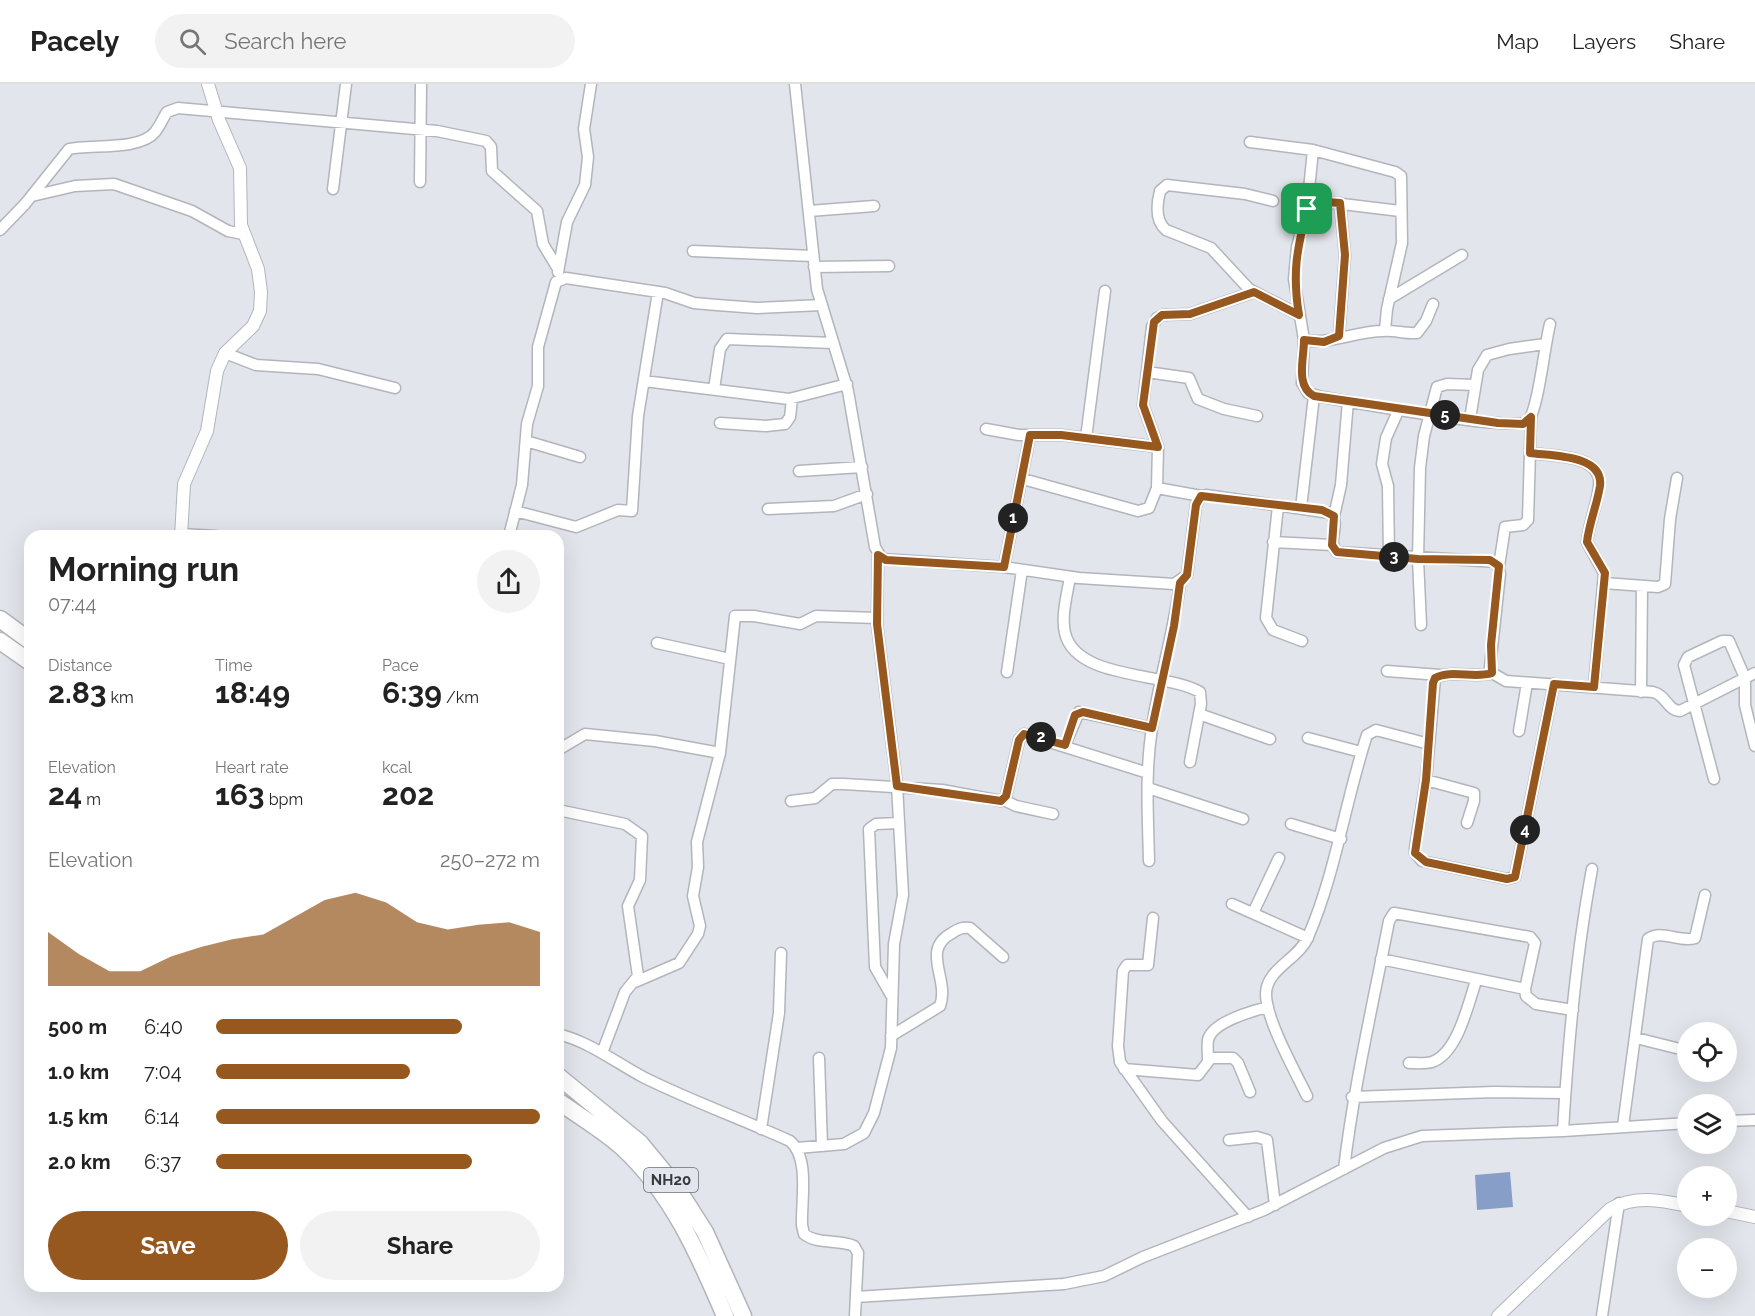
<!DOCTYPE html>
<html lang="en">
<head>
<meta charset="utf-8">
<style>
  :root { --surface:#fff; --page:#f2f2f2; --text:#222; --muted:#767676; --line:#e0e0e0; --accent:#96581e }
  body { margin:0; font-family:Raleway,sans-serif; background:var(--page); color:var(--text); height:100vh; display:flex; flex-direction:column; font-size:22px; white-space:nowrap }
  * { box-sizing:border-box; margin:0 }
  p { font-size:20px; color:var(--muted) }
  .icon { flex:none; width:33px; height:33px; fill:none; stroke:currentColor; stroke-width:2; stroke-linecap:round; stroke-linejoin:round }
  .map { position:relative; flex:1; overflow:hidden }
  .side { position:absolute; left:24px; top:446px; width:540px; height:762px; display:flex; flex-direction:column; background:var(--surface); border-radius:18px; box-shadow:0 6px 24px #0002 }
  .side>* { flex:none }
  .fabs { position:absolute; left:1677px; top:938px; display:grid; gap:12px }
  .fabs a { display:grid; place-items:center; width:60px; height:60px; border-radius:50%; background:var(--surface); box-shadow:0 6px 24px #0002; font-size:30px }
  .pin { position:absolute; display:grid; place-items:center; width:51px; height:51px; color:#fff; margin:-26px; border-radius:12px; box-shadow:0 3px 9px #0006 }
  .km { position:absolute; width:30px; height:30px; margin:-15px; border-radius:50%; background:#222; color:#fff; font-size:16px; line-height:30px; text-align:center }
  .round { display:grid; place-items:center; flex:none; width:63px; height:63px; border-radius:32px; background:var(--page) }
  .headline { display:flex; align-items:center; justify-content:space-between; height:102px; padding:0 24px }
  h1 { font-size:33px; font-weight:700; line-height:45px }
  .metrics { display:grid; grid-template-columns:repeat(3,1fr); gap:9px; height:102px; padding:6px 24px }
  .metrics div { display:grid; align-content:center }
  .metrics b { font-size:30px; font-weight:700 }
  .metrics small { font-size:16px; font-weight:400 }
  .metrics p { font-size:16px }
  .chart { height:168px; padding:12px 24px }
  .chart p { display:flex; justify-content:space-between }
  .chart svg { width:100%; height:108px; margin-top:6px; fill:var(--accent); opacity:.7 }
  .action { display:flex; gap:12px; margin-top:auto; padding:12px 24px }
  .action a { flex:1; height:69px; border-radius:36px; background:var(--accent); color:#fff; font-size:24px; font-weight:700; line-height:69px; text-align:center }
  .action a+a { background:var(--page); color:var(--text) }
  ul { padding:0 24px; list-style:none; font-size:20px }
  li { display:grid; grid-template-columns:96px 72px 1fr; align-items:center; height:45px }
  li i { height:15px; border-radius:8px; background:var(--accent) }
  header { display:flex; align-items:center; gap:36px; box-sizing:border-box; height:84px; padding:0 30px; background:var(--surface); border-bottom:2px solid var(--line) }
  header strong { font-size:28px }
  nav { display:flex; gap:33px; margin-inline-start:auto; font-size:21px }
  .search { width:420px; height:54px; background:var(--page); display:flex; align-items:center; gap:15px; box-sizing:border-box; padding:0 21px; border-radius:33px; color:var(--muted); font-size:22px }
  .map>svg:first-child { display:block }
  .water { fill:#879fc8 }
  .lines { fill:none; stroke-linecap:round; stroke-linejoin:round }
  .minor-casing { stroke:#b2b5bb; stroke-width:13 }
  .tertiary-casing { stroke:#b2b5bb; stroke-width:14 }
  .trunk-casing { stroke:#b2b5bb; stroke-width:19 }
  .minor { stroke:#fff; stroke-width:10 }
  .tertiary { stroke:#fff; stroke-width:12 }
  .trunk { stroke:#fff; stroke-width:16 }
  .route-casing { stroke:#fff; stroke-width:12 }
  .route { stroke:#96581e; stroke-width:8 }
  .labels { text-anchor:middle; stroke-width:6; stroke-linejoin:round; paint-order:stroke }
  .shield { fill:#e2e5eb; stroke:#6a6c70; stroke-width:1.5 }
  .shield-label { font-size:15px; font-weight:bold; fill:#37383b }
</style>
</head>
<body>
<header>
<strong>Pacely</strong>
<div class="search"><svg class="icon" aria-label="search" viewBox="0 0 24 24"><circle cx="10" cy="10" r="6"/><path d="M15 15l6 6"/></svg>Search here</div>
<nav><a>Map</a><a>Layers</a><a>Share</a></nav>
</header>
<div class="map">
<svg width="1755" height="1232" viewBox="0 0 1755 1232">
  <rect width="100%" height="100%" fill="#e2e5eb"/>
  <path class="water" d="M1510,1088l3,35 -36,3 -2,-35z"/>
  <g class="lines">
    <g class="minor-casing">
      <path id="minor" d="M795,0l22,205 31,102 27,156 7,12 122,8 75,11 95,6 13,-9 9,-70 5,-9 5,-1 124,18c12,11 -4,28 7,39l160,10 3,12 -10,93 2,6 14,8 147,11c13,3 14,18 27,19l75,-38
        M1250,58l63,8 82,22 6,4 1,67 -15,66 -2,21
        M1313,66l-6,59 -10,38 -3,32 10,61 -2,43 6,10 14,4c32,5 186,34 206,25 11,-17 16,-74 22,-98
        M420,98l1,-98
        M333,105l13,-105
        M32,112l43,-10 39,-2 78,27 36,20 15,3
        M1273,117l-28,-7 -78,-9 -7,6c-3,12 -5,30 6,39l45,18 38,41 50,26
        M1307,125l19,-7 74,9
        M809,127l65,-5
        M0,146l25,-26 44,-55c21,-5 71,2 86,-17 5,-6 8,-14 12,-20l11,-4 259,23 49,10 5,6 1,24 45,40 6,33 15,25
        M693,167l120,5
        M814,183l75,-1
        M558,188l9,-50 18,-37 3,-28 -4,-28 7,-45
        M1389,215l73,-44
        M1339,252l6,-81 -5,-52
        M1304,256c26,5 52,-9 79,-9 11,-1 23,3 34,2l9,-12 7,-17
        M225,269l31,12 62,4 77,19
        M1147,288l42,6 9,21 26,10 33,7
        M644,297l145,18 58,-15
        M714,305l6,-40 7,-10 106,4
        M1470,335l8,-49 9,-15 22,-6 36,-5
        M720,339l46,3 19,-2 5,-7 2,-18
        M986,345l33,6h42l97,12
        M1086,354l19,-147
        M526,357l54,16
        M1530,369c20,3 74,1 69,33 -2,19 -10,37 -12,56l17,31 -10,114
        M799,387l63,-4
        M1023,395l115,32 11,-3 8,-20
        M1201,412l-44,-8 1,-41 -15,-42 9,-78 5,-9 6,-3 27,-1 64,-22
        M1278,422l-12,112 7,12 29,11
        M1301,424l13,-112
        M768,425l66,-3 33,-12
        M515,427l61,16 42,-17 14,1 6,-95 20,-124
        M1334,432l7,-31 7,-84
        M181,450l35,2
        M509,452l13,-51 5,-61 11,-38v-39l18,-65 10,-4 99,15 29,10 23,2 40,3 65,-3
        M1273,458l59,3
        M1389,473l-1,-71 -6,-22 4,-26 13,-29
        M1499,482l6,-39 18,-2 5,-5 3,-103
        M1004,483l26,-132
        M1070,493c-3,18 -9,39 -5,56 11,47 100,39 135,59l1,12 -11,58
        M1604,499l54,4 7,-3 5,-65 7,-41
        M1421,541l-3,-66 2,-91 4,-32 13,-49 10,-3 28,1
        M657,559l73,16
        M1387,587l53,4
        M1007,588l15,-102
        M1492,589c-18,6 -41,-4 -57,5l-9,102 -11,68v5l7,8 85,18 8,-2 39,-193
        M1641,608l1,-106
        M1199,630l71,25
        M1519,647l8,-48
        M1308,654l53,14
        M1065,661l14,-33 73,16
        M558,666l27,-16 70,7 65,12
        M1714,695l-30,-114 4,-8 34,-16h7l16,37v27l10,41
        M1426,696l48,13v8l-7,22
        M1148,704l95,31
        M1004,716l12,6 37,8
        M791,717l24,-3 17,-14h12l98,6 59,11 5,-5 13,-56 5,-6 124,39
        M558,726l67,14 17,12 -2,44 -12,26 10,70 -13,16 -23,61
        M1291,740l50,15
        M1149,777c-1,-44 -4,-89 3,-133 7,-49 22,-96 28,-145
        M1232,820l76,34
        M1253,829l26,-55
        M1153,834l-5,47h-21l-4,6 -5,75 2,16 42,59 86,96
        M1381,875l144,30
        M635,898l44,-19 19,-29 2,-8 -7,-30 5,-29 -1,-25 23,-89 15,-137h19l46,8 16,-8 61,2
        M891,911l-16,-28 -6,-138 7,-5 23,-1
        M558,950c32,8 57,28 85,43 48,24 99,42 147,64 20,17 11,60 12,84l2,9c14,11 34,5 50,12l4,7 -3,63
        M891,952l49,-30c10,-27 -20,-56 12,-73 6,-4 10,-6 18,-5l33,29
        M1636,954l52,13
        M819,974l3,88
        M1208,975c0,-6 -1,-13 0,-19 4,-18 44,-29 60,-33
        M1409,979c7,0 16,1 23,-1 26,-9 36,-58 44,-81
        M1124,985l74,6 13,-17h22l5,5 12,29
        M1307,1012c-12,-25 -41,-76 -41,-102 0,-25 33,-35 42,-57 28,-65 37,-135 59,-202l9,-5 53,14
        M1352,1013l142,-5 71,1
        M1726,1037l29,-1
        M1623,1042l25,-187c13,-10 32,4 47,-1l10,-43
        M761,1045l18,-116 2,-60
        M1563,1047c5,-87 13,-176 29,-262
        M1229,1056l28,-3 10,3 8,65
        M797,1064l47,-4 20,-11 10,-20 17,-65 3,-104 9,-49 -6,-110 -20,-161 1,-69
        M1344,1085c10,-84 29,-165 45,-248l5,-8 136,24 5,6 -10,46 1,7 10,8 37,6
        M856,1213l208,-13 40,-8 39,-19 121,-47 120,-62 38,-12 141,-5 125,-8
        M1602,1232l17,-113"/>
    </g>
    <g class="tertiary-casing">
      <path id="tertiary" d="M181,452l3,-52 23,-53 10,-60 8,-18 28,-27 7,-15 1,-19 -3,-23 -17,-44 -1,-57 -21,-48 -11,-36
        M1726,1127l29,6
        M1498,1232l112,-107c25,-14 50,-9 78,-3"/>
    </g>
    <g class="trunk-casing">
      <path id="trunk" d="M0,535l30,22
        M0,557l30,21
        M558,992l82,67 37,45 28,44 38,84
        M558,1017c21,15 45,29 64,46 50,46 77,108 103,169"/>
    </g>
    <use href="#minor" class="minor"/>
    <use href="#tertiary" class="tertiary"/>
    <use href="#trunk" class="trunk"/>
  </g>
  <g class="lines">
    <g class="route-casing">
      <path id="route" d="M1326,118l14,1 5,52 -6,81 -15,6 -20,-2c0,19 -9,46 10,56l184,27 25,1 8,-7 -1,36c20,3 74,1 70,33 -3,19 -11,37 -13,56l18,31 -11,114 -40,-3 -39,193 -8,2 -81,-17 -11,-9 11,-73 7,-97 2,-5c16,-9 39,1 57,-5l-1,-28 8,-79 -9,-6 -72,-1 -81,-7 -5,-7 2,-29 -12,-6 -121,-14 -5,9 -9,70 -7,8 -6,43 -22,102 -69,-16 -8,3 -10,30 -41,-11 -5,6 -13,56 -5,5 -104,-15 -20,-162 1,-69 8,5 118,7 26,-132h31l97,12 -15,-42 11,-83 8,-7 28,-1 64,-22 45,23c-7,-42 -2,-66 8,-106z"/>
    </g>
    <use href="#route" class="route"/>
  </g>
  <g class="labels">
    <rect class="shield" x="644" y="1084" width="54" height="24" rx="4.5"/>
    <g class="shield-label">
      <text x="671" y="1101">NH20</text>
    </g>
  </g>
</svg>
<div class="fabs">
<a><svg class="icon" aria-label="locate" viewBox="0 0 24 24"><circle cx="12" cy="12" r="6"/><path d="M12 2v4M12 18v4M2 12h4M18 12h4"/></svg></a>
<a><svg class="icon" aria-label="layers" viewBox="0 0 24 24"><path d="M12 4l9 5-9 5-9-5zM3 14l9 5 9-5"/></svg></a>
<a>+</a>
<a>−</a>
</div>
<div class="pin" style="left:1307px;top:125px;background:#1e9e55"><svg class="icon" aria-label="arrive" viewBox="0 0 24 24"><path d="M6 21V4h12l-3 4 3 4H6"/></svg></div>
<b class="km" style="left:1013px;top:434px">1</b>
<b class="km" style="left:1041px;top:653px">2</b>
<b class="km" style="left:1394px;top:473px">3</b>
<b class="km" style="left:1525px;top:746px">4</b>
<b class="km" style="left:1445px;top:331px">5</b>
<section class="side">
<div class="headline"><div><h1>Morning run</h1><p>07:44</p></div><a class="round"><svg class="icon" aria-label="share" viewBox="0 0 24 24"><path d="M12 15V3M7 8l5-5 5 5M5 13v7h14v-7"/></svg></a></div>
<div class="metrics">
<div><p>Distance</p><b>2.83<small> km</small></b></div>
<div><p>Time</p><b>18:49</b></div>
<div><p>Pace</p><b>6:39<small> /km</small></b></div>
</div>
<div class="metrics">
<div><p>Elevation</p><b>24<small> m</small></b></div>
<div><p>Heart rate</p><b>163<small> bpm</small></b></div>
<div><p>kcal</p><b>202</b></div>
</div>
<div class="chart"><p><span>Elevation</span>250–272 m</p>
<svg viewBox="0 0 160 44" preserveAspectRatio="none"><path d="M0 44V22L10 31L20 38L30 38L40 32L50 28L60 25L70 23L80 16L90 9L100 6L110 10L120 18L130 21L140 19L150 18L160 22V44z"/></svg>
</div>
<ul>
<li><b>500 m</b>6:40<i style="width:76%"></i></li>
<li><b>1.0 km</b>7:04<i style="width:60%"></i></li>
<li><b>1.5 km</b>6:14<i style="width:100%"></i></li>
<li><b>2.0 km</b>6:37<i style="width:79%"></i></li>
</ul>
<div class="action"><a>Save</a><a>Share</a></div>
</section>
</div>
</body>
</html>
